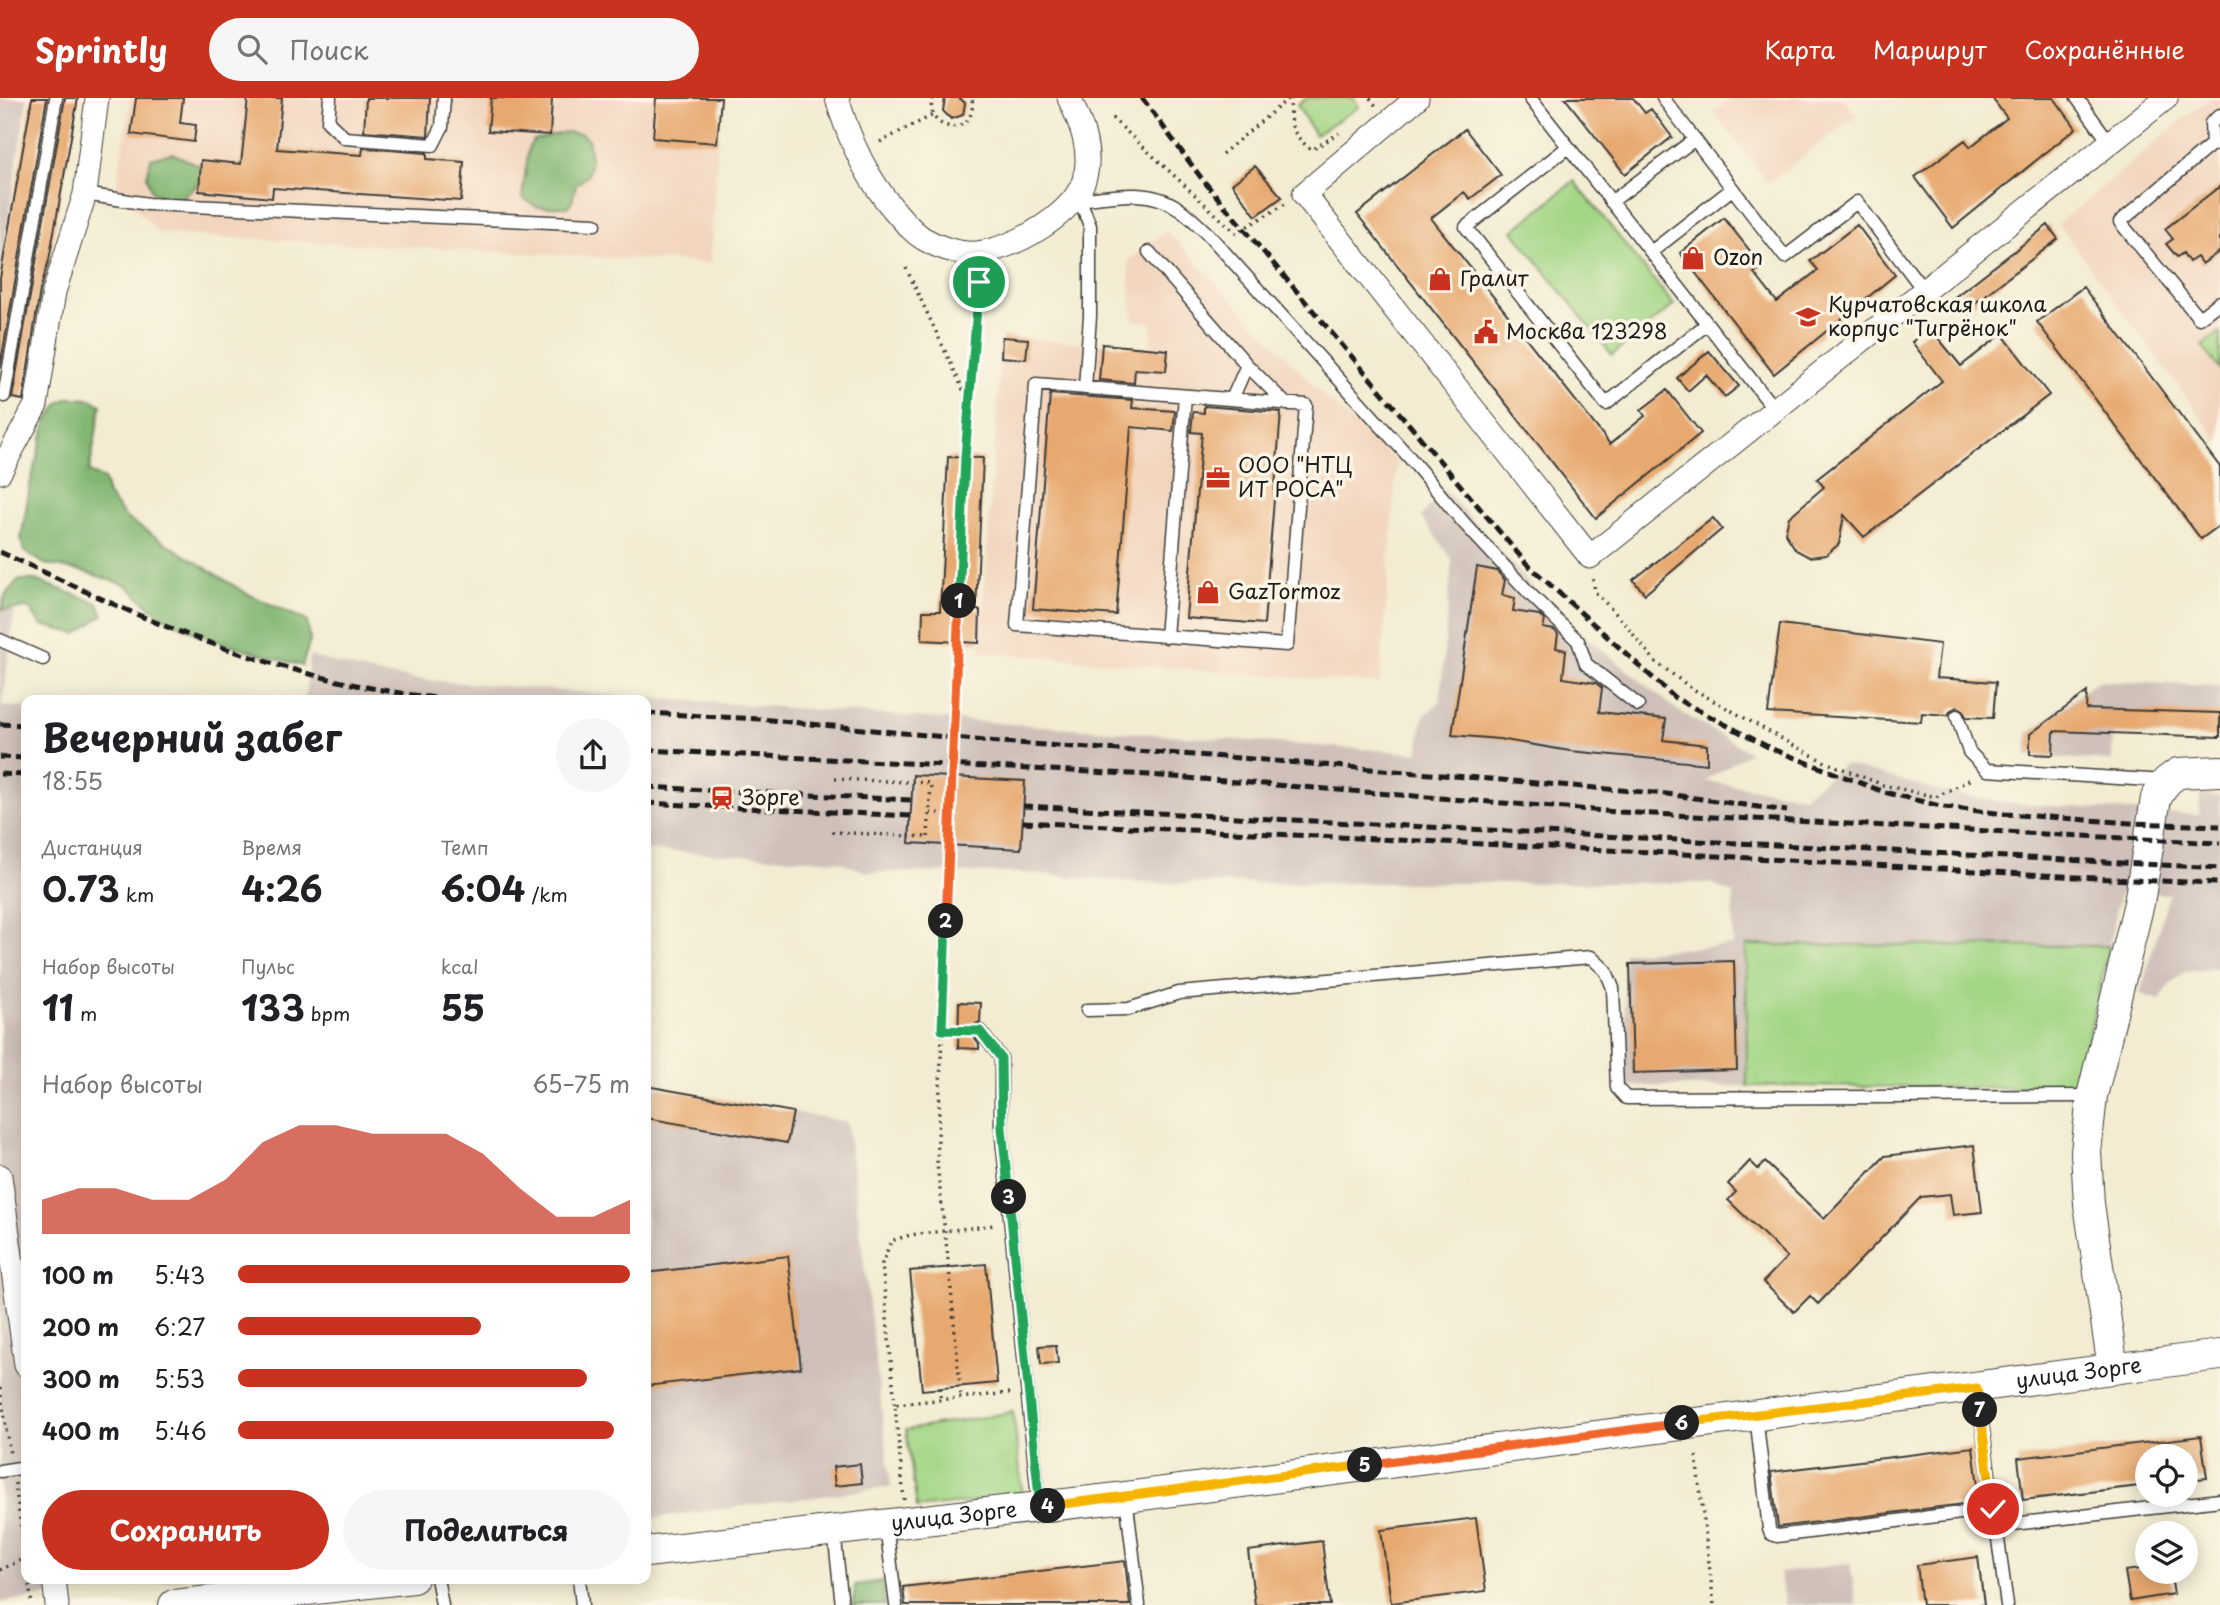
<!DOCTYPE html>
<html lang="ru">
<head>
<meta charset="utf-8">
<style>
  :root { --surface:#fff; --page:#f6f6f6; --text:#202124; --muted:#757577; --accent:#c8321e }
  body { margin:0; font-family:"Playpen Sans",sans-serif; background:var(--page); color:var(--text); height:100vh; display:flex; flex-direction:column; font-size:26px; white-space:nowrap }
  * { box-sizing:border-box; margin:0 }
  p { font-size:23px; color:var(--muted) }
  .icon { flex:none; width:38px; height:38px; fill:none; stroke:currentColor; stroke-width:2; stroke-linecap:round; stroke-linejoin:round }
  .map { position:relative; flex:1; overflow:hidden }
  .sheet { position:absolute; left:21px; top:597px; width:630px; height:889px; display:flex; flex-direction:column; background:var(--surface); border-radius:14px; box-shadow:0 4px 18px #0003 }
  .sheet>* { flex:none }
  .buttons { position:absolute; left:2135px; top:1346px; display:grid; gap:14px }
  .buttons a { display:grid; place-items:center; width:63px; height:63px; border-radius:50%; background:var(--surface); box-shadow:0 4px 18px #0003; font-size:35px }
  .pin { position:absolute; display:grid; place-items:center; width:60px; height:60px; color:#fff; margin:-30px; border:4px solid #fff; border-radius:50%; box-shadow:0 2px 7px #0007 }
  .km { position:absolute; width:35px; height:35px; margin:-18px; border-radius:50%; background:#222; color:#fff; font-size:19px; line-height:35px; text-align:center }
  .round { display:grid; place-items:center; flex:none; width:74px; height:74px; border-radius:37px; background:var(--page) }
  .head { display:flex; align-items:center; justify-content:space-between; height:119px; padding:0 21px }
  h1 { font-size:38px; font-weight:700; line-height:52px }
  .metrics { display:grid; grid-template-columns:repeat(3,1fr); gap:10px; height:119px; padding:7px 21px }
  .metrics div { display:grid; align-content:center }
  .metrics b { font-size:35px; font-weight:700 }
  .metrics small { font-size:19px; font-weight:400 }
  .metrics p { font-size:19px }
  .chart { height:196px; padding:14px 21px }
  .chart p { display:flex; justify-content:space-between }
  .chart svg { width:100%; height:126px; margin-top:7px; fill:var(--accent); opacity:.7 }
  .cta { display:flex; gap:14px; margin-top:auto; padding:14px 21px }
  .cta a { flex:1; height:80px; border-radius:42px; background:var(--accent); color:#fff; font-size:28px; font-weight:700; line-height:80px; text-align:center }
  .cta a+a { background:var(--page); color:var(--text) }
  ul { padding:0 21px; list-style:none; font-size:23px }
  li { display:grid; grid-template-columns:112px 84px 1fr; align-items:center; height:52px }
  li i { height:18px; border-radius:9px; background:var(--accent) }
  header { display:flex; align-items:center; gap:42px; box-sizing:border-box; height:98px; padding:0 35px; background:var(--accent); color:#fff }
  header strong { font-size:33px }
  nav { display:flex; gap:38px; margin-inline-start:auto; font-size:24px }
  .search { width:490px; height:63px; background:var(--page); display:flex; align-items:center; gap:18px; box-sizing:border-box; padding:0 24px; border-radius:38px; color:var(--muted); font-size:26px }
  .map>svg:first-child { display:block }
  .built { fill:#f2d5be }
  .industrial { fill:#cfc1ba }
  .green { fill:#a3d685; stroke:#607950; stroke-width:2 }
  .forest { fill:#82b772; stroke:#4f6a47; stroke-width:2 }
  .building { fill:#e7a970 }
  .lines { fill:none; stroke-linecap:round; stroke-linejoin:round }
  .service-casing { stroke:#3c3b37; stroke-width:15 }
  .minor-casing { stroke:#3c3b37; stroke-width:25 }
  .tertiary-casing { stroke:#3c3b37; stroke-width:32 }
  .path { stroke:#3c3b37; stroke-width:3.5; stroke-dasharray:2 5; stroke-linecap:butt }
  .service { stroke:#fff; stroke-width:12 }
  .minor { stroke:#fff; stroke-width:23 }
  .tertiary { stroke:#fff; stroke-width:30 }
  .rail { stroke:#1c1c1c; stroke-width:5; stroke-dasharray:10 5; stroke-linecap:butt }
  .path-bridge { stroke:#3c3b37; stroke-width:3.5; stroke-dasharray:2 5; stroke-linecap:butt }
  .split-1-casing { stroke:#fff; stroke-width:14 }
  .split-2-casing { stroke:#fff; stroke-width:14 }
  .split-3-casing { stroke:#fff; stroke-width:14 }
  .split-4-casing { stroke:#fff; stroke-width:14 }
  .split-5-casing { stroke:#fff; stroke-width:14 }
  .split-6-casing { stroke:#fff; stroke-width:14 }
  .split-7-casing { stroke:#fff; stroke-width:14 }
  .split-8-casing { stroke:#fff; stroke-width:14 }
  .split-1 { stroke:#22a559; stroke-width:9 }
  .split-2 { stroke:#f0652b; stroke-width:9 }
  .split-3 { stroke:#22a559; stroke-width:9 }
  .split-4 { stroke:#22a559; stroke-width:9 }
  .split-5 { stroke:#f5b400; stroke-width:9 }
  .split-6 { stroke:#f0652b; stroke-width:9 }
  .split-7 { stroke:#f5b400; stroke-width:9 }
  .split-8 { stroke:#f5b400; stroke-width:9 }
  .labels { text-anchor:middle; stroke-width:7; stroke-linejoin:round; paint-order:stroke }
  .poi-label { font-size:21px; fill:#1c1c1c; stroke:#fcf5e5; text-anchor:start }
  .street-label { font-size:21px; fill:#1c1c1c; stroke:#fcf5e5 }
</style>
</head>
<body>
<header>
<strong>Sprintly</strong>
<div class="search"><svg class="icon" aria-label="search" viewBox="0 0 24 24"><circle cx="10" cy="10" r="6"/><path d="M15 15l6 6"/></svg>Поиск</div>
<nav><a>Карта</a><a>Маршрут</a><a>Сохранённые</a></nav>
</header>
<div class="map">
<svg width="2220" height="1507" viewBox="0 0 2220 1507">
  <rect width="100%" height="100%" fill="#fcf5e5"/>
  <filter id="ink" filterUnits="userSpaceOnUse"><feTurbulence type="fractalNoise" baseFrequency=".0143" numOctaves="2"/><feDisplacementMap in="SourceGraphic" scale="14" xChannelSelector="R" yChannelSelector="G"/><feConvolveMatrix kernelMatrix="1 2 1 2 8 2 1 2 1" color-interpolation-filters="sRGB"/></filter>
  <filter id="wash" filterUnits="userSpaceOnUse"><feTurbulence type="fractalNoise" baseFrequency=".00686" numOctaves="4" result="noise"/><feDisplacementMap in="SourceGraphic" scale="28" xChannelSelector="R" yChannelSelector="G"/><feGaussianBlur stdDeviation="1.57" result="paint"/><feColorMatrix in="noise" values="0 0 0 0 0 0 0 0 0 0 0 0 0 0 0 0 0 1.4 0 .05"/><feComposite in="paint" operator="in"/></filter>
  <g filter="url(#wash)">
    <rect width="100%" height="100%" fill="#f3ecd2"/>
    <path class="built" d="M131,0h590l-11,165 -551,-29 -43,-47z
      M1733,0h110l14,18 -89,67 -54,-71z
      M2212,0h8v345l-162,-219 134,-113z
      M1166,132l156,164 75,67 -17,223 -400,-32 22,-315 149,11 1,-26 -19,-1 -5,-60z"/>
    <path class="industrial" d="M0,0h27l-27,177z
      M1443,390l113,125 121,97 73,42 -45,29 99,15 40,-32 90,26 70,13 195,12 1,-20 20,1v171l-37,6 -14,13 -9,14 -20,-6 29,-100 -49,-1 -11,53 -362,-1v141h-121l-2,-133 109,-8v-51l-23,-11h-555l-132,-10 -157,-1 -28,-11 -192,-11v-150h-341l4,-44 73,19 45,5 252,20 739,53 5,-36 17,-16 12,-142 -31,-42z
      M0,498l16,3 -14,107 24,1v871l161,1 -187,23z
      M2097,583l123,5v51l-107,-3 -1,27 -85,-5 1,-22z
      M646,987l201,37 44,365 -245,32z
      M1850,1465l6,42h-72l-4,-32z"/>
    <path class="green" d="M1307,0h47l5,9 -44,28 -18,-30z
      M1574,83l100,124 -62,50 -99,-124z
      M2220,234v38l-18,-24z
      M1746,847l363,1 -32,142 -330,-2z
      M1013,1314l10,84 -106,12 -11,-78z"/>
    <path class="forest" d="M566,34l16,2 6,5 3,21 -3,15 -12,10 -4,16 -5,6h-30l-15,-10 7,-50 5,-7z
      M172,55l30,14 2,13 -27,21 -25,-9 -5,-15 4,-19z
      M68,300l23,1 10,6 -12,67 15,7 4,16 18,23 120,75 61,28 3,20 -8,25 -94,-28 -48,-22 -34,-31 -44,-14 -37,-7 -21,-13 -3,-11 9,-55 16,-62 13,-20z
      M18,482h17l63,23 5,12 -26,19 -36,-9 -12,-17 -27,2 4,-16z
      M882,1483l3,24h-32l2,-20z"/>
    <g id="blocks">
      <path class="building" d="M32,0h15l-47,270v-90z
        M65,0h13l-29,162 -9,30 -17,110 -11,-2z
        M136,0h47l-3,25 16,2 -2,17 -63,-8z
        M248,0h34l-5,51 85,6 1,-7 64,5v6l37,3 -3,39 -188,-13 -1,10 -73,-7 2,-31 40,4z
        M366,0h64l-2,38 -64,-5z
        M491,0h61l-2,37 -62,-4z
        M656,0h65l-4,45 -64,-5z
        M945,0h14l6,5 -2,12 -12,4 -8,-8z
        M1565,0h68l12,15 6,-4 21,28 -47,37z
        M1992,0h62l22,30 -123,100 -38,-51 50,-37 5,7 37,-29z
        M1465,31l36,46 -31,24 -6,-7 -33,26 179,226 35,-28 -4,-6 26,-20 34,43 -105,85 -239,-304z
        M1255,68l27,31 -26,19 -24,-32z
        M2220,88v65l-18,13 -5,-7 -8,5 -6,-9 -6,4 -11,-13 7,-5 -8,-10z
        M1724,120l38,48 -8,7 23,29 41,-32 -8,-9 47,-36 38,50 -121,99 -94,-121z
        M2048,127l10,14 -96,74 -11,-13z
        M2083,189l137,180v58l-19,14 -164,-217z
        M1930,230l31,38 41,-32 47,61 -185,142 -20,-22 -5,29 -13,11 -17,2 -13,-7 -11,-17 4,-16 35,-30 -7,-8 125,-98 -30,-39z
        M1002,239l26,2 -2,20 -25,-2z
        M1102,246l66,6 -2,21 -31,-2 -1,14 -35,-3z
        M1709,253l30,35 -14,11 -19,-22 -18,16 -11,-13z
        M1050,296l83,6 -1,8 43,3 -2,20 -42,-4 -15,188 -83,-6z
        M1204,308l77,6 -17,212 -78,-6 16,-185 -11,-1 2,-20 11,1z
        M948,359l35,1 -7,152h4l-1,33 -57,-3 1,-29h17z
        M1713,420l9,11 -77,65 -12,-14z
        M1477,469l20,4 8,9 -3,15 13,3 -2,13 26,4 6,5 -2,8 11,2 4,4 -2,14 10,2 -3,28 33,5 6,5 -3,24 67,7 -3,21 44,5v19l-137,-13 -71,-12 -47,-4z
        M1780,526l160,20 -4,34 60,4 -3,36 -27,-1 -3,-7 -5,-3 -7,3 -3,5 -26,-2 -1,9 -153,-9z
        M2087,594l-1,17 134,4v24l-166,-6 -1,24 -23,-1v-20z
        M913,677l112,6 -4,68 -112,-6z
        M1734,863l3,109 -104,3 -3,-109z
        M959,904l22,1 -1,19 -6,3 -3,7 8,12v5l-21,-1z
        M646,988l147,26 -6,31 -141,-25z
        M1974,1047l8,67 -29,3 -3,-21 -29,3 -103,107 -8,-8 -16,16 -31,-30 24,-25 -59,-57 8,-8 -8,-8 22,-23 8,8 7,-7 59,57 61,-63z
        M788,1158l13,112 -155,18v-113z
        M986,1166l11,119 -75,7 -12,-119z
        M1056,1247l2,18 -17,1 -2,-18z
        M2201,1338l6,42 -21,2v-24h-39v29l-124,15 -5,-42z
        M1973,1349l7,55 -202,25 -7,-55z
        M860,1366l2,19 -27,3 -2,-19z
        M1476,1420l10,73 -95,12 -10,-73z
        M1322,1443l8,64h-75l-7,-54z
        M1978,1459l6,48h-62l-5,-40z
        M1125,1463l5,44h-225l-2,-18z
        M2147,1470v4h23l4,22 -44,7 -5,-30z"/>
    </g>
  </g>
  <g filter="url(#ink)">
    <use href="#blocks" fill-opacity="0" stroke="#3c3b37" stroke-width="2"/>
    <g class="lines">
      <g class="service-casing">
        <path id="service" d="M330,0l-2,24 17,16 88,7 9,-18 2,-29
          M1530,0l245,312
          M1663,0l122,159 72,-55 67,89
          M2077,0l33,45
          M2212,46l-1,-21 9,-8
          M2220,47l-8,-1 -92,78 79,96 21,-16
          M1568,49l-102,80 140,177 101,-80
          M85,96l63,10 447,20
          M1078,96l12,32v90l-5,72
          M1080,102c32,-4 70,-12 98,8 11,7 20,17 30,26l201,223 55,66 67,72 47,46 8,23 52,41
          M1611,104l84,-63
          M1149,154l98,113 39,39
          M1651,154l81,-63
          M1036,286l270,21 -19,240 -270,-20z
          M4,298l52,-298
          M1232,301l15,-34
          M1166,539l19,-241
          M0,542l43,19
          M1957,618l12,36 18,18 179,11
          M1087,912l42,-1 50,-16 412,-36 15,14 7,17 4,100 9,10 466,-2
          M980,933l21,27v69l38,380
          M1977,1289l30,218
          M1756,1317l13,114 2,5 6,2 216,-27
          M0,1373l26,-4
          M1126,1399l13,108
          M886,1427l10,80
          M1996,1428l224,-26
          M834,1433l8,74
          M437,1480l5,27
          M579,1480l3,27"/>
      </g>
      <g class="minor-casing">
        <path id="minor" d="M837,0c12,42 29,80 58,113 9,10 19,23 31,29 16,9 39,16 57,12 34,-6 90,-37 101,-72 9,-27 -3,-57 -15,-82
          M1417,0l-113,96 286,363 576,-459
          M0,374l36,-67 18,-113 31,-98 12,-96
          M0,1078l26,189
          M54,1480l3,27"/>
      </g>
      <g class="tertiary-casing">
        <g id="tertiary">
          <path d="M2113,1271l-24,-165 -3,-52 6,-56 47,-193 17,-105 11,-17 11,-8 42,-2"/>
          <path id="s1" d="M646,1454l480,-55 1094,-142"/>
          <path d="M174,1507l239,-27"/>
        </g>
      </g>
      <path class="path" d="M933,0c-12,33 45,43 39,0
        M1291,0c-3,25 0,36 21,52l27,-17
        M1370,0l6,8
        M1112,20l124,115 51,-30
        M880,44l53,-27
        M1222,56l67,-56
        M906,170l62,132
        M1593,481l2,13 23,24 38,46 35,26 100,56 32,17 60,24 53,12 37,-19
        M957,544l8,-185 15,-175
        M835,681l96,4
        M930,715l20,1
        M832,734l96,5
        M942,932l22,1
        M949,1169l12,130
        M0,1290l10,67
        M940,1290v12
        M895,1306l-13,-140 9,-23 19,-6 85,-10
        M1696,1358l18,149
        M15,1385l11,80
        M904,1402l-9,-96 116,-11
        M0,1472l25,-12
        M28,1480l4,27"/>
      <use href="#service" class="service"/>
      <use href="#minor" class="minor"/>
      <use href="#tertiary" class="tertiary"/>
      <path class="rail" d="M1142,0l60,81 324,384 149,135 97,51 112,43 60,15 61,7 126,9 89,3
        M0,454c58,26 116,55 175,78 91,35 186,62 283,70
        M646,615l114,6 226,22 254,17 427,36 120,17
        M0,626l26,1
        M646,652l503,25 468,37 603,31
        M0,659l26,1
        M0,676l26,1
        M646,689l266,13
        M646,705l265,13
        M1023,708l1197,62
        M1023,724l627,30 479,28 91,3"/>
      <path class="path-bridge" d="M928,739l3,-54
        M949,1169l-12,-103 20,-522"/>
    </g>
  </g>
  <g class="lines" filter="url(#ink)">
    <g class="split-1-casing">
      <path id="split-1" d="M959,503l6,-144 14,-175"/>
    </g>
    <g class="split-2-casing">
      <path id="split-2" d="M946,823l13,-320"/>
    </g>
    <g class="split-3-casing">
      <path id="split-3" d="M946,823l-4,109 38,1 21,27 1,70 7,69"/>
    </g>
    <g class="split-4-casing">
      <path id="split-4" d="M1009,1099l31,310 8,-1"/>
    </g>
    <g class="split-5-casing">
      <path id="split-5" d="M1048,1408l317,-41"/>
    </g>
    <g class="split-6-casing">
      <path id="split-6" d="M1365,1367l317,-42"/>
    </g>
    <g class="split-7-casing">
      <path id="split-7" d="M1682,1325l295,-35 3,22"/>
    </g>
    <g class="split-8-casing">
      <path id="split-8" d="M1980,1312l13,99"/>
    </g>
    <use href="#split-1" class="split-1"/>
    <use href="#split-2" class="split-2"/>
    <use href="#split-3" class="split-3"/>
    <use href="#split-4" class="split-4"/>
    <use href="#split-5" class="split-5"/>
    <use href="#split-6" class="split-6"/>
    <use href="#split-7" class="split-7"/>
    <use href="#split-8" class="split-8"/>
  </g>
  <defs>
    <g id="shop-bare" transform="scale(1.89)"><path d="M-5-2.5h2.3a2.7 3.5 0 0 1 5.4 0H5L5.5 6h-11ZM-1.5-2.5h3a1.5 2.3 0 0 0-3 0Z" fill="#c8321e" stroke="#fcf5e5" stroke-width="2.5" paint-order="stroke"/></g>
    <g id="school-bare" transform="scale(1.89)"><path d="M0-5L7-2L0 1L-7-2ZM-4 1L0 2.5L4 1V4Q0 6-4 4Z" fill="#c8321e" stroke="#fcf5e5" stroke-width="2.5" paint-order="stroke"/></g>
    <g id="civic-bare" transform="scale(1.89)"><path d="M-.6-6.5H3V-4.5H.6V-3L4-1V1h2V6H-6V1h2V-1L-.6-3ZM-1.2 2.5V6h2.4V2.5Z" fill="#c8321e" stroke="#fcf5e5" stroke-width="2.5" paint-order="stroke"/></g>
    <g id="office-bare" transform="scale(1.89)"><path d="M-6-3h4V-5.5h4V-3h4V5H-6ZM-1-4.5V-3h2v-1.5ZM-6 0V1H6V0Z" fill="#c8321e" stroke="#fcf5e5" stroke-width="2.5" paint-order="stroke"/></g>
    <g id="station-bare" transform="scale(1.89)"><path d="M-3-6H3Q5-6 5-4V2Q5 4 3 4L4.5 6H3L1.5 4h-3L-3 6H-4.5L-3 4Q-5 4-5 2V-4Q-5-6-3-6ZM-3.5-4v3h7v-3ZM-3.5 1v1.5H-2V1ZM2 1v1.5H3.5V1Z" fill="#c8321e" stroke="#fcf5e5" stroke-width="2.5" paint-order="stroke"/></g>
  </defs>
  <g fill-rule="evenodd">
    <use href="#shop-bare" x="1693" y="160"/>
    <use href="#shop-bare" x="1440" y="181"/>
    <use href="#school-bare" x="1808" y="219"/>
    <use href="#civic-bare" x="1486" y="234"/>
    <use href="#office-bare" x="1218" y="380"/>
    <use href="#shop-bare" x="1208" y="494"/>
    <use href="#station-bare" x="722" y="700"/>
  </g>
  <g class="labels">
    <g class="poi-label">
      <text x="1713" y="167">Ozon</text>
      <text x="1460" y="188">Гралит</text>
      <text x="1828" y="214">Курчатовская школа<tspan x="1828" dy="24">корпус "Тигрёнок"</tspan></text>
      <text x="1506" y="241">Москва 123298</text>
      <text x="1238" y="375">ООО "НТЦ<tspan x="1238" dy="24">ИТ РОСА"</tspan></text>
      <text x="1228" y="501">GazTormoz</text>
      <text x="742" y="707">Зорге</text>
    </g>
    <g class="street-label">
      <text dy="7" stroke="none"><textPath href="#s1" startOffset="1444">улица Зорге</textPath></text>
      <text dy="7" stroke="none"><textPath href="#s1" startOffset="310">улица Зорге</textPath></text>
    </g>
  </g>
</svg>
<div class="buttons">
<a><svg class="icon" aria-label="locate" viewBox="0 0 24 24"><circle cx="12" cy="12" r="6"/><path d="M12 2v4M12 18v4M2 12h4M18 12h4"/></svg></a>
<a><svg class="icon" aria-label="layers" viewBox="0 0 24 24"><path d="M12 4l9 5-9 5-9-5zM3 14l9 5 9-5"/></svg></a>
</div>
<div class="pin" style="left:979px;top:184px;background:#1e9e55"><svg class="icon" aria-label="arrive" viewBox="0 0 24 24"><path d="M6 21V4h12l-3 4 3 4H6"/></svg></div>
<div class="pin" style="left:1993px;top:1411px;background:#d93025"><svg class="icon" aria-label="check" viewBox="0 0 24 24"><path d="M5 12l5 5 9-10"/></svg></div>
<b class="km" style="left:959px;top:503px">1</b>
<b class="km" style="left:946px;top:823px">2</b>
<b class="km" style="left:1009px;top:1099px">3</b>
<b class="km" style="left:1048px;top:1408px">4</b>
<b class="km" style="left:1365px;top:1367px">5</b>
<b class="km" style="left:1682px;top:1325px">6</b>
<b class="km" style="left:1980px;top:1312px">7</b>
<section class="sheet">
<div class="head"><div><h1>Вечерний забег</h1><p>18:55</p></div><a class="round"><svg class="icon" aria-label="share" viewBox="0 0 24 24"><path d="M12 15V3M7 8l5-5 5 5M5 13v7h14v-7"/></svg></a></div>
<div class="metrics">
<div><p>Дистанция</p><b>0.73<small> km</small></b></div>
<div><p>Время</p><b>4:26</b></div>
<div><p>Темп</p><b>6:04<small> /km</small></b></div>
</div>
<div class="metrics">
<div><p>Набор высоты</p><b>11<small> m</small></b></div>
<div><p>Пульс</p><b>133<small> bpm</small></b></div>
<div><p>kcal</p><b>55</b></div>
</div>
<div class="chart"><p><span>Набор высоты</span>65–75 m</p>
<svg viewBox="0 0 160 44" preserveAspectRatio="none"><path d="M0 44V32L10 28L20 28L30 32L40 32L50 25L60 12L70 6L80 6L90 9L100 9L110 9L120 16L130 28L140 38L150 38L160 32V44z"/></svg>
</div>
<ul>
<li><b>100 m</b>5:43<i style="width:100%"></i></li>
<li><b>200 m</b>6:27<i style="width:62%"></i></li>
<li><b>300 m</b>5:53<i style="width:89%"></i></li>
<li><b>400 m</b>5:46<i style="width:96%"></i></li>
</ul>
<div class="cta"><a>Сохранить</a><a>Поделиться</a></div>
</section>
</div>
</body>
</html>
